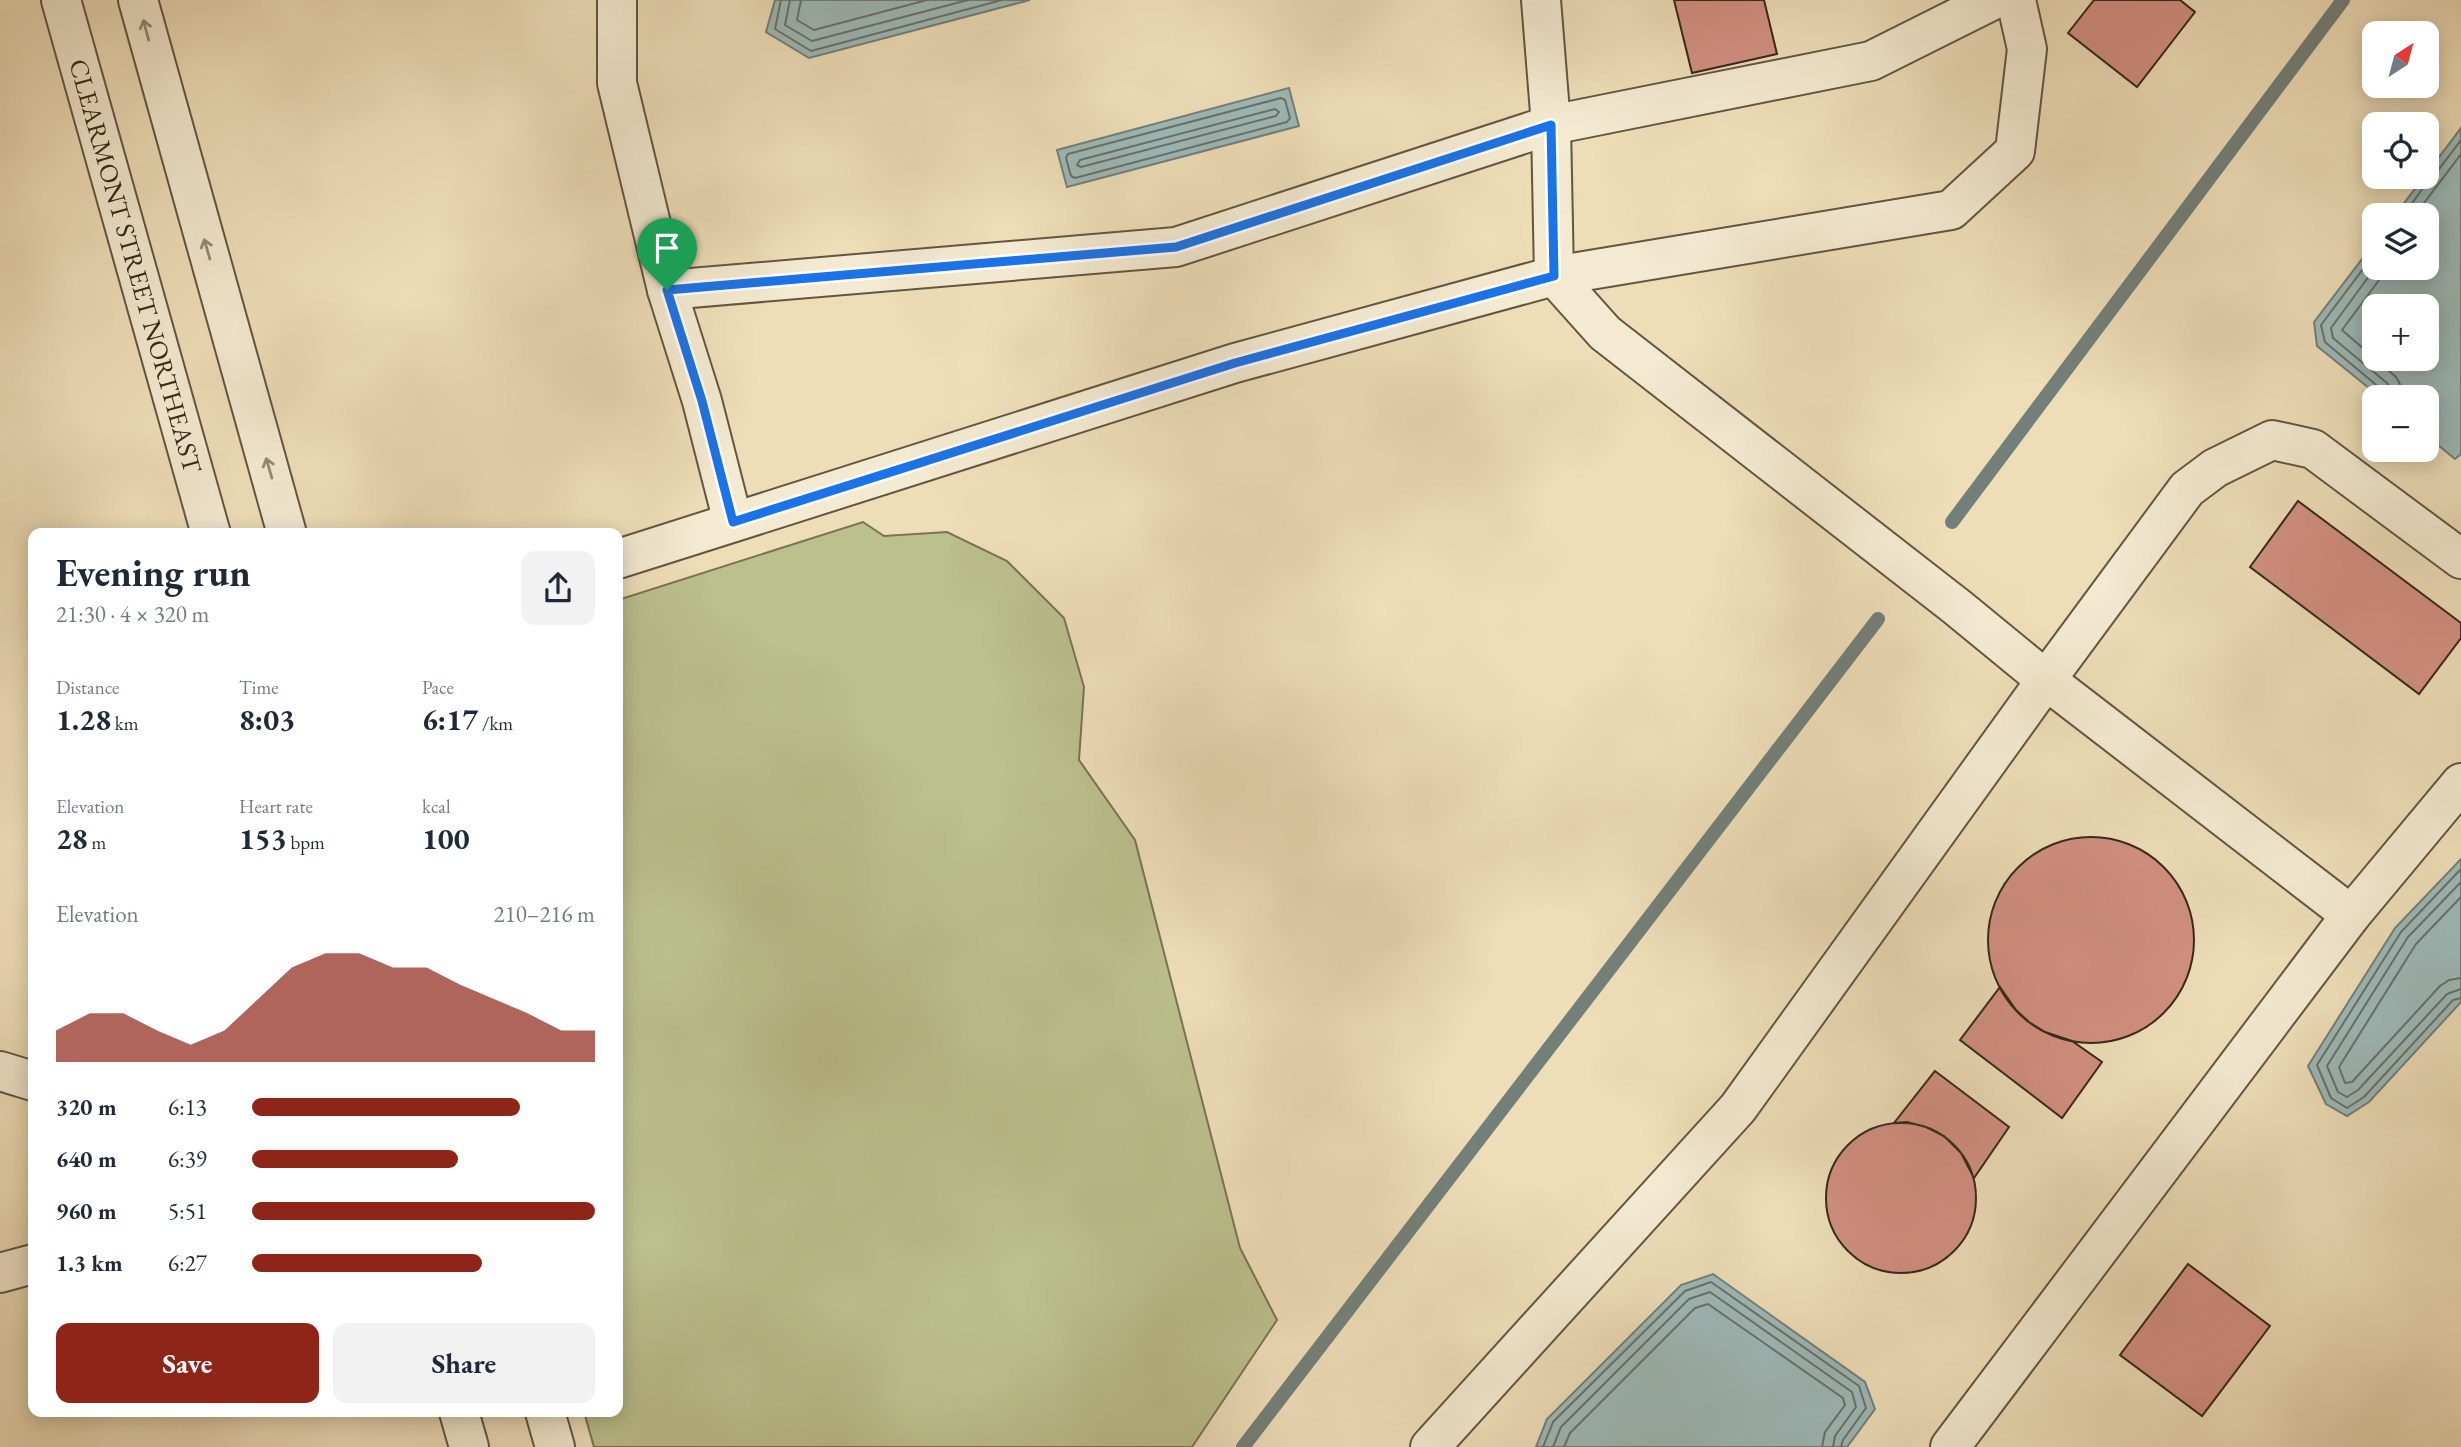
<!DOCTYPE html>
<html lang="en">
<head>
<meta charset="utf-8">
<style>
  :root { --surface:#fff; --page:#f2f2f3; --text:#1f2937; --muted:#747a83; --accent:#8f2418 }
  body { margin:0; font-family:"EB Garamond",serif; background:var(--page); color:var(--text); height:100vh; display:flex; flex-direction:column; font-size:26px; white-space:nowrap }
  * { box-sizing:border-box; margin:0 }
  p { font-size:23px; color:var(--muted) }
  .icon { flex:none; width:38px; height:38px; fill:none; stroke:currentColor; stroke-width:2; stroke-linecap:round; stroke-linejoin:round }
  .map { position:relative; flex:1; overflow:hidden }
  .panel { position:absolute; left:28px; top:528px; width:595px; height:889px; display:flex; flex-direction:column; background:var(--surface); border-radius:14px; box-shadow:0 4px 18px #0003 }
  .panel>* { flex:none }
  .needle { width:46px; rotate:36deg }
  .controls { position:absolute; left:2362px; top:21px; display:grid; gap:14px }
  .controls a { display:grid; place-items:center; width:77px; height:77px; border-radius:14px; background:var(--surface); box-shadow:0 4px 18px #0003; font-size:35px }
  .pin { position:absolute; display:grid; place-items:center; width:60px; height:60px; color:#fff; margin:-72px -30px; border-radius:50% 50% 50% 0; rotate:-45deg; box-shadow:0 0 7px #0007 }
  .pin .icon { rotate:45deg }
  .round { display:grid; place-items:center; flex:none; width:74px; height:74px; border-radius:14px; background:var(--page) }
  .summary { display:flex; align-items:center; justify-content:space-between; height:119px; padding:0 28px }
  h1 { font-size:38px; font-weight:700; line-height:52px }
  .stats { display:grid; grid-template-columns:repeat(3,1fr); gap:10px; height:119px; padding:7px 28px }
  .stats div { display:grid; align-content:center }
  .stats b { font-size:30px; font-weight:700 }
  .stats small { font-size:19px; font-weight:400 }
  .stats p { font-size:19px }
  .chart { height:196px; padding:14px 28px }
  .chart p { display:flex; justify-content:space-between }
  .chart svg { width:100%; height:126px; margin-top:7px; fill:var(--accent); opacity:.7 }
  .cta { display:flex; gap:14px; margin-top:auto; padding:14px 28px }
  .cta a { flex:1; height:80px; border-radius:14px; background:var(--accent); color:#fff; font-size:28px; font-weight:700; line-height:80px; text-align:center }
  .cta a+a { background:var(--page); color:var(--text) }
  ul { padding:0 28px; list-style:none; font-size:23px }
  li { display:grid; grid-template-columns:112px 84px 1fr; align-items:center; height:52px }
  li i { height:18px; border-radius:9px; background:var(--accent) }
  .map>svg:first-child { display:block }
  .green { fill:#bbc08d; stroke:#787454; stroke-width:2 }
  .water { fill:#9dbab9; stroke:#73807a; stroke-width:2; fill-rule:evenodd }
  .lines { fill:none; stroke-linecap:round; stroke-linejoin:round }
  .shore { stroke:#68726a; stroke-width:2 }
  .stream { stroke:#73807a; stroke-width:14 }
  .building { fill:#d29082; stroke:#34291c; stroke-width:2 }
  .minor-casing { stroke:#625643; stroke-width:42 }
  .minor { stroke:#f4ead1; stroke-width:38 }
  .oneway { stroke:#948a76 }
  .route-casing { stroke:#fff; stroke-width:14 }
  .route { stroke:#1a73e8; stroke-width:9 }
  .labels { text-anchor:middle; stroke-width:5; stroke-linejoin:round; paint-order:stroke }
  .street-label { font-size:26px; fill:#34291c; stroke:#f4ead1 }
</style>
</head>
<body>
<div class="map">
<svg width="2461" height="1447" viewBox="0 0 2461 1447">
  <rect width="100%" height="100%" fill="#eedeb8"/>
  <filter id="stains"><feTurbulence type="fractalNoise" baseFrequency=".00286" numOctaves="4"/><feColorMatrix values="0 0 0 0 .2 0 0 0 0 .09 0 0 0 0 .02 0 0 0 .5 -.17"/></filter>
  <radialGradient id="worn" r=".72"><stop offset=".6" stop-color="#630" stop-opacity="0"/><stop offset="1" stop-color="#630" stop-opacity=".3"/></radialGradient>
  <path class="green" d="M863,522l21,14 63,-4 60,29 57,57 20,69 -5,73 56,80 105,408 37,72 -85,127h-598l-10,-35h34v-812z"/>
  <path class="water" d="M775,0h255l-221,58 -43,-26z
    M1289,88l10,38 -232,61 -10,-37z
    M2461,128v326l-6,5 -28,-23v-39h-47l-63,-51 -3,-24 61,-80v26h52v-53h-32l29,-38h3v-4zM2375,306h52v53h-52z
    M2461,859v143l-92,100 -22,14 -21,-12 -18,-38 87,-138z
    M1713,1274l152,108 10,27 -28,38h-311l11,-28 134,-134z"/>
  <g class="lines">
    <path class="shore" d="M781,0l-6,29 36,22 191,-51
      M790,0l-5,25 27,16 156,-41
      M801,0l-4,20 17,10 113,-30
      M1281,98l4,2 5,18 -3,4 -212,56 -4,-2 -5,-18 2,-4z
      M1275,109l4,3 -3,4 -195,51 -4,-2 3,-5z
      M2404,215c7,-9 24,-37 32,-42l25,-33
      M2415,215l46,-61
      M2375,253l-54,72 4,17 56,47 3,8
      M2375,268l-44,60 2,10 54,45 5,7v7
      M2388,268l-46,62 54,47 5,9 2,11
      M2461,869l-60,63 -84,133 14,33 16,10 17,-11 89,-97 8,-2
      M2461,882l-53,55 -81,129 11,26 9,5 11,-7 89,-96 14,-5
      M2461,897l-45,47 -77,123 6,16 7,-1 88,-96 9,-6 12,-2
      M1543,1447l10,-25 132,-131 26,-9 148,104 7,22 -23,32 -2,7
      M1553,1447l8,-20 128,-128 21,-7 142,100 4,15 -21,29 -2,11
      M1564,1447l6,-14 125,-125 13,-4 135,94 2,7 -20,27 -3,15"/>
    <path class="stream" d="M1952,522l391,-522
      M1243,1447l635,-828"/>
  </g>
  <path class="building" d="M1674,0h90l13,54 -85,19z
    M2094,0h86l15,12 -58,75 -69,-54z
    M2298,501l163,122v15l-42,56 -169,-127z
    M1988 940a103 103 0 1 1 206 0a103 103 0 1 1-206 0Z
    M2000,987l16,23 13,12 16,10 27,9 30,21 -40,56 -102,-78z
    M1935,1071l74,56 -35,51 -13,-25 -17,-17 -18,-9 -19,-5 -13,1z
    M1826 1198a75 75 0 1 1 150 0a75 75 0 1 1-150 0Z
    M2188,1264l82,62 -68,90 -82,-61z"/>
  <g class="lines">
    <g class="minor-casing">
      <g id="minor">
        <path id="s1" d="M61,0l150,534"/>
        <path d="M138,0l149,534"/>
        <path d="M617,0v83l50,207 35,111 31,121"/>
        <path d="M1541,0l10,125 3,151 51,57 352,274 89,73 305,235"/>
        <path d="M667,290l509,-43 375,-122 320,-64 122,-61"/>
        <path d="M618,559l617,-196 319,-87 397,-66 64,-59 12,-102 -11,-49"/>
        <path d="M0,1071l33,10"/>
        <path d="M0,1273l33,-9"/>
        <path d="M459,1412l10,35"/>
        <path d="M545,1412l10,35"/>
        <path d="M1430,1447l308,-339 308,-428 141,-191 28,-21 57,-28 41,9 148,110"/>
        <path d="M1950,1447l401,-532 110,-132"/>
      </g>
    </g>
    <use href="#minor" class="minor"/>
  </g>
  <defs><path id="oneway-shaft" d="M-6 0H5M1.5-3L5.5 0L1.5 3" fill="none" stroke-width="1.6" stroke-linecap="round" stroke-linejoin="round" transform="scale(1.75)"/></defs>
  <g class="oneway">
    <use href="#oneway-shaft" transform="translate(146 30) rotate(-105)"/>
    <use href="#oneway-shaft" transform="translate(207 249) rotate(-106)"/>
    <use href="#oneway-shaft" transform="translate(269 468) rotate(-106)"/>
  </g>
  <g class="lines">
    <g class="route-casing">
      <path id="route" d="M1551,125l3,151 -319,87 -502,159 -31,-121 -35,-111 509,-43z"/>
    </g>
    <use href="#route" class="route"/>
  </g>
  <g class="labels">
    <g class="street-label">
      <text dy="9" stroke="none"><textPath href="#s1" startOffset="276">CLEARMONT STREET NORTHEAST</textPath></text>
    </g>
  </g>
  <rect width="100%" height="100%" filter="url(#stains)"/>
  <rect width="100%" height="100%" fill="url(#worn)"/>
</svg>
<div class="controls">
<a><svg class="needle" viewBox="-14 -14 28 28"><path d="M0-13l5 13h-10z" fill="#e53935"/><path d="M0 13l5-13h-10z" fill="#747a83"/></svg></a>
<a><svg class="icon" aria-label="locate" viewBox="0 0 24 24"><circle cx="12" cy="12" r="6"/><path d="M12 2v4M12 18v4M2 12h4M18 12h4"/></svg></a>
<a><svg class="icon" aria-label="layers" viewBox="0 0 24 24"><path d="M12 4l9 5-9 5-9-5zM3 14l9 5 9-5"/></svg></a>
<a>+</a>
<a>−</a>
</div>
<div class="pin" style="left:667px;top:290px;background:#1e9e55"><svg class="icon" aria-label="arrive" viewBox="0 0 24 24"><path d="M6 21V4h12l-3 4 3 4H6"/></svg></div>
<section class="panel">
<div class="summary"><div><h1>Evening run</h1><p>21:30 · 4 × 320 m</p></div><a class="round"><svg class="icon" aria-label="share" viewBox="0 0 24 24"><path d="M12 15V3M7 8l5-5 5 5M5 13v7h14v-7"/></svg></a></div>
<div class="stats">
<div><p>Distance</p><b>1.28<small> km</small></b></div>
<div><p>Time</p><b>8:03</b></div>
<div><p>Pace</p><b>6:17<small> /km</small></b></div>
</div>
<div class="stats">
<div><p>Elevation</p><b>28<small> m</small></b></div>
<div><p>Heart rate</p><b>153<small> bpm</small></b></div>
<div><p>kcal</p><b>100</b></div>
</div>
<div class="chart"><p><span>Elevation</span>210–216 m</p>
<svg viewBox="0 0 160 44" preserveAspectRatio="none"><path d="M0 44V33L10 27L20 27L30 33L40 38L50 33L60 22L70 11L80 6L90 6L100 11L110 11L120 17L130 22L140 27L150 33L160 33V44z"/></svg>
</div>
<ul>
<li><b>320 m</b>6:13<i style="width:78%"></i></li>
<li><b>640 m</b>6:39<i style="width:60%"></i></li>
<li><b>960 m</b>5:51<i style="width:100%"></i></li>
<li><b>1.3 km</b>6:27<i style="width:67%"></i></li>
</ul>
<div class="cta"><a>Save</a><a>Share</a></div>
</section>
</div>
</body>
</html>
